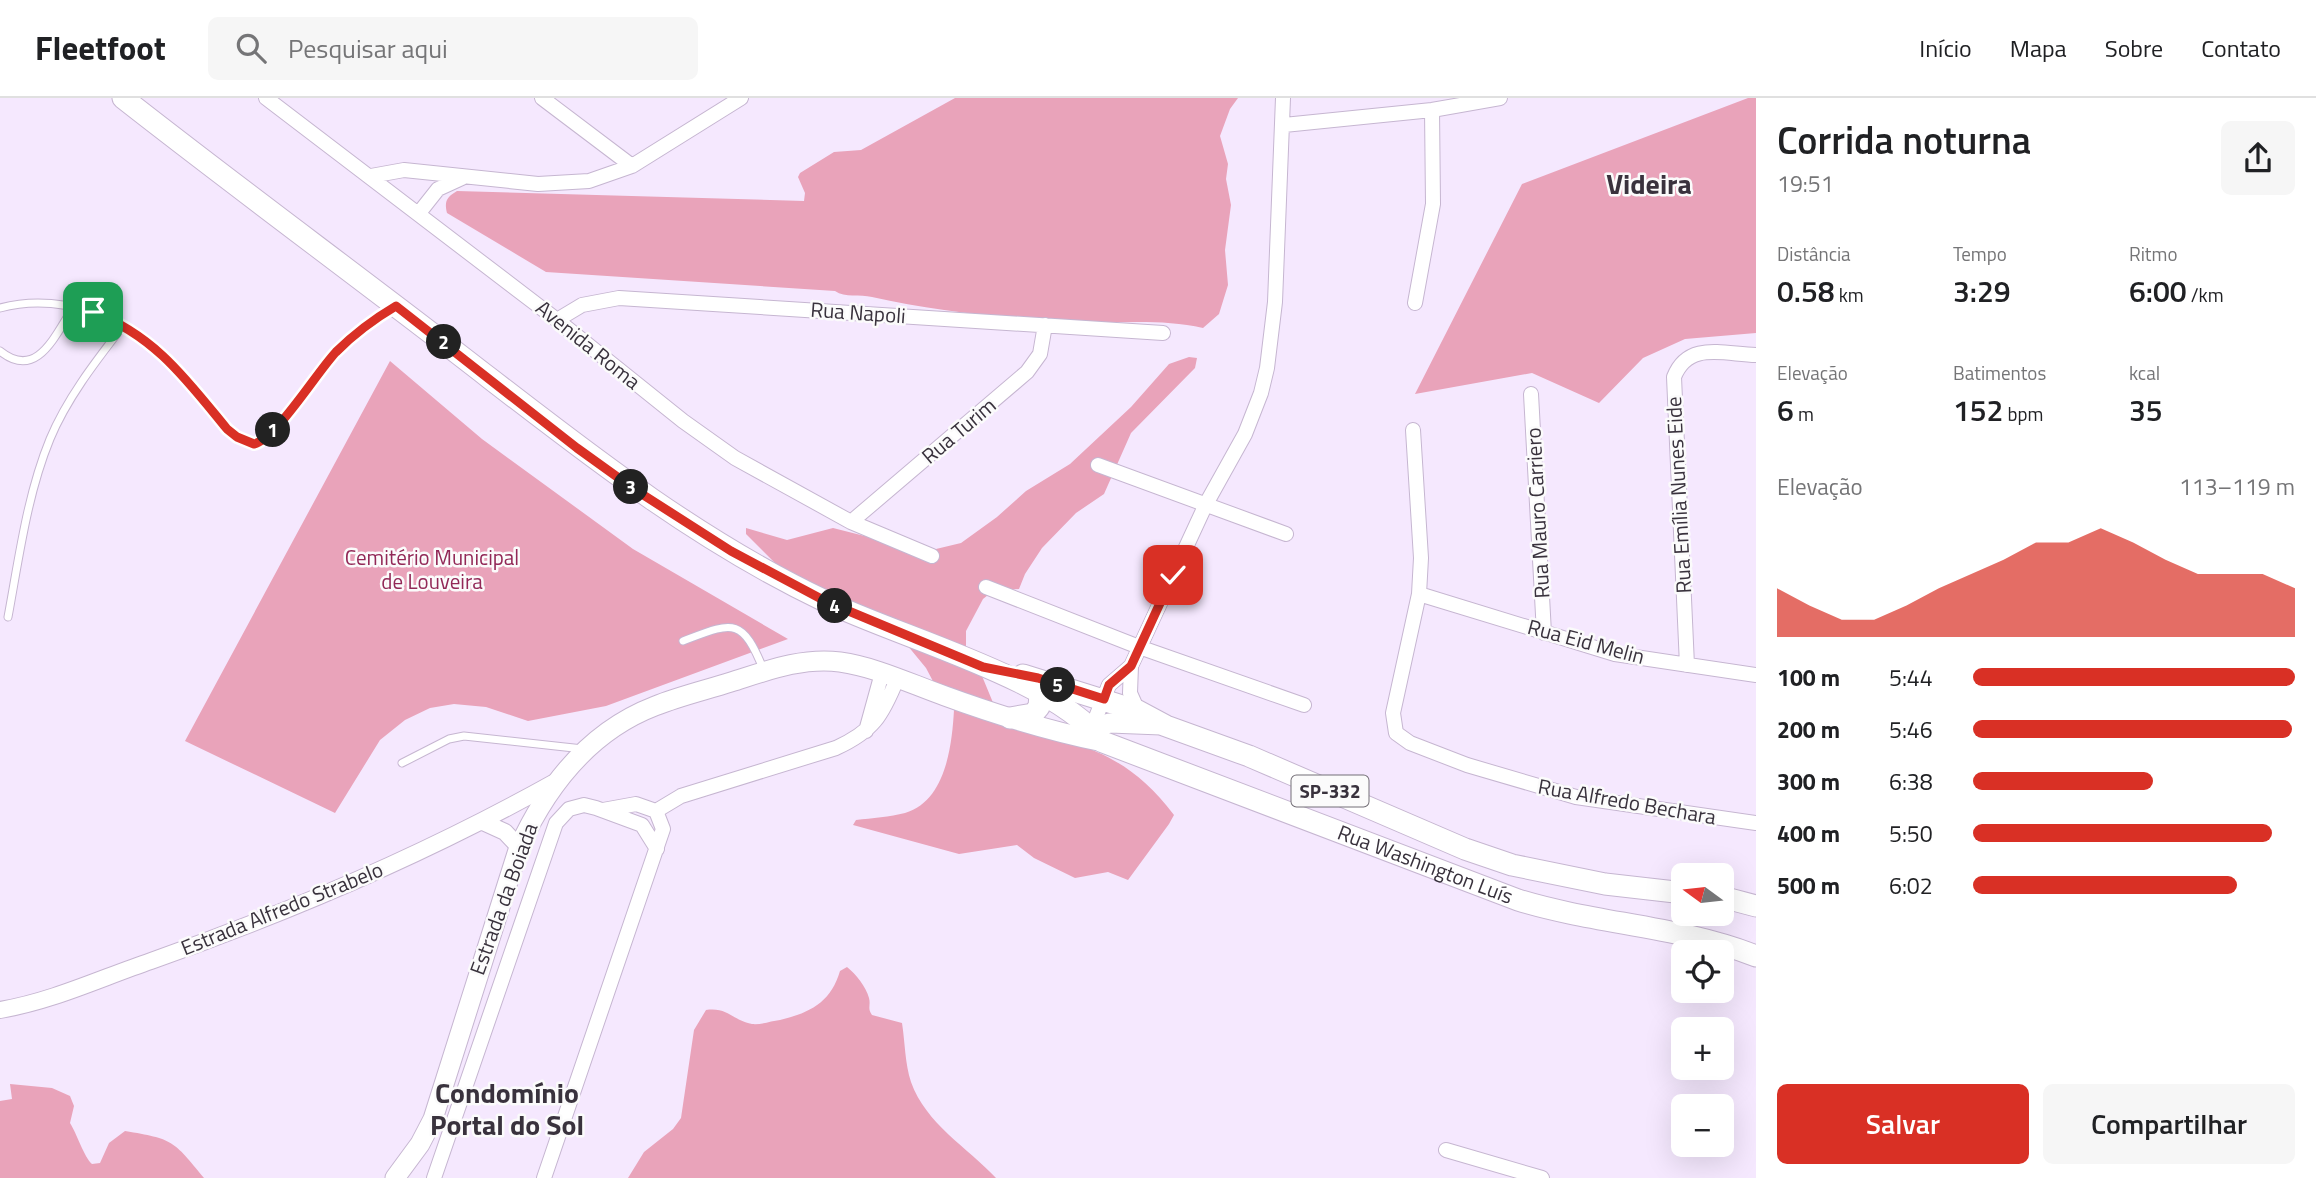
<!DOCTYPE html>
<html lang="pt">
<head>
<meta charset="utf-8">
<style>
  :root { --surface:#fff; --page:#f6f6f6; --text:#202124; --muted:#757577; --line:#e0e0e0; --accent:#d93025 }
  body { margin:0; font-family:"Titillium Web",sans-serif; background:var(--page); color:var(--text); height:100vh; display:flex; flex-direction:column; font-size:26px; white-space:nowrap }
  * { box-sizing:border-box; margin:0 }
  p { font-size:23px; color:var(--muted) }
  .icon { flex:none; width:38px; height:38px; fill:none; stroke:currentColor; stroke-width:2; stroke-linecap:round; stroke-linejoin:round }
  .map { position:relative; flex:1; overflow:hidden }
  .drawer { display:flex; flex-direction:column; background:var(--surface); width:560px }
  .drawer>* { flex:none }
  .needle { width:46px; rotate:285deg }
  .controls { position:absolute; left:1671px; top:765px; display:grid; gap:14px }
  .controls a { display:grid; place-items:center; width:63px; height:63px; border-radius:10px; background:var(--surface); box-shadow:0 7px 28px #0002; font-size:35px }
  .pin { position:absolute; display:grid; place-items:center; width:60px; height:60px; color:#fff; margin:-30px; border-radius:14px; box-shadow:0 4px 10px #0006 }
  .km { position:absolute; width:35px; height:35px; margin:-18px; border-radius:50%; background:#222; color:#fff; font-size:19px; line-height:35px; text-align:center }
  .round { display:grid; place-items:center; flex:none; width:74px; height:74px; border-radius:10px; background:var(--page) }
  .overview { display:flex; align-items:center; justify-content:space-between; height:119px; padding:0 21px }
  h1 { font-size:38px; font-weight:600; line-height:52px }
  .figures { display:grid; grid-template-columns:repeat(3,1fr); gap:10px; height:119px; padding:7px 21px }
  .figures div { display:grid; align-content:center }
  .figures b { font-size:30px; font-weight:600 }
  .figures small { font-size:19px; font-weight:400 }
  .figures p { font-size:19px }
  .chart { height:196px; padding:14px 21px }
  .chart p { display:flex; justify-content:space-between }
  .chart svg { width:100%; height:126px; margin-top:7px; fill:var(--accent); opacity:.7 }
  .button { display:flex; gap:14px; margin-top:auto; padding:14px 21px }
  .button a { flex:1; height:80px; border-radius:10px; background:var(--accent); color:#fff; font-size:28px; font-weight:600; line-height:80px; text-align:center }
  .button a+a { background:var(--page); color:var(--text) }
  ul { padding:0 21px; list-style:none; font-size:23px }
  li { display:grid; grid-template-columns:112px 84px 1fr; align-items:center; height:52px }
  li i { height:18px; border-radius:9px; background:var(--accent) }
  header { display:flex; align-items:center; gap:42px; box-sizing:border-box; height:98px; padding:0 35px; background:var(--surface); border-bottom:2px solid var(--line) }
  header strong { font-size:33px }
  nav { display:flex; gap:38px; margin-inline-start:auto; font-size:24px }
  .search { width:490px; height:63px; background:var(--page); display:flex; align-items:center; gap:18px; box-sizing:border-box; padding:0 24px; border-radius:10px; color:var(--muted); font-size:26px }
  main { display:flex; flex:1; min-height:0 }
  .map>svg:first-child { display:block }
  .green { fill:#e9a3ba }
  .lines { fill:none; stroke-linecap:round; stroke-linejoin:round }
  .service-casing { stroke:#c6b6d1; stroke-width:9 }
  .minor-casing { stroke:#c6b6d1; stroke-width:16 }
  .tertiary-casing { stroke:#c6b6d1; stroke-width:18 }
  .secondary-casing { stroke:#c6b6d1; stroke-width:21 }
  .primary-casing { stroke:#c6b6d1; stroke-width:23 }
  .service { stroke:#fff; stroke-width:7 }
  .minor { stroke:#fff; stroke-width:14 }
  .tertiary { stroke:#fff; stroke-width:16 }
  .secondary { stroke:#fff; stroke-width:19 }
  .primary { stroke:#fff; stroke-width:21 }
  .route-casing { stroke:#fff; stroke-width:14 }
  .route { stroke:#d93025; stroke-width:9 }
  .labels { text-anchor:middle; stroke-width:5; stroke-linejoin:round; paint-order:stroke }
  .shield { fill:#fbfbfb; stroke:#736e76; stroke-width:2 }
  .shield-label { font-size:19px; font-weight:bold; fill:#39323d }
  .street-label { font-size:21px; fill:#39323d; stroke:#fbfbfb }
  .park-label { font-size:21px; fill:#922857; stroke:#fbfbfb }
  .district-label { font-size:28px; font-weight:bold; fill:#39323d; stroke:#fbfbfb }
</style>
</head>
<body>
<header>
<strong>Fleetfoot</strong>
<div class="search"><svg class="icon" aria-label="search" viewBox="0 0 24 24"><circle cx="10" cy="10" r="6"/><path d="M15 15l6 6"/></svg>Pesquisar aqui</div>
<nav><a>Início</a><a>Mapa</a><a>Sobre</a><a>Contato</a></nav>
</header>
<main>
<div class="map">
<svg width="1756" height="1080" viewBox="0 0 1756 1080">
  <rect width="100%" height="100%" fill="#f5e8fe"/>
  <path class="green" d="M955,0h283l-8,11 -10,27 8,28 -2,15 5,26 -6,45 3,35 -9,29 -16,14c-43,-10 -86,-4 -129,-6 -67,-4 -137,-10 -202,-25 -12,-3 -27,1 -37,-6l-289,-19 -99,-59c-3,-12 0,-16 10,-22l347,10 1,-8 -7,-16 2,-4 34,-21 27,-2z
    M1748,0h8v235l-71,6 -42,19 -44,45 -67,-30 -117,21 107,-210z
    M1189,259l8,1 -2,10 -64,65 -27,61 -28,19 -34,35 -17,26 -6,15 -26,2 -10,8 -17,32v19l16,26 19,46c76,22 123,27 173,93l-5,9 -41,56 -20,-8 -33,6 -41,-20 -17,-13 -58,9 -106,-29 3,-5c16,-2 34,-3 49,-7 41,-12 47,-68 49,-103l-10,-8 -18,-34 -37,-45 -77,-23 -66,-66v-6l41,12 46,-12 75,19 28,2 25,-6 36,-26 29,-26 44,-27 61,-57 38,-43z
    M390,263l92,78 151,110 155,90 -182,67 -78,15 -42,-14 -32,-3 -24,4 -25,12 -25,20 -45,73 -150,-72z
    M847,869c9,7 19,20 22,31 2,8 -2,10 3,17l30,8c3,19 3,41 9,59 15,42 56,65 85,96h-368l16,-26 29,-23 8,-11 13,-88 12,-20c22,-3 26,10 46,14 9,1 19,-3 28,-4 30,-7 51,-18 60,-49z
    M10,986l42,4 18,8 4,10 -4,17c7,11 14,34 22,41l8,-1 9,-20 16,-12c48,8 48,9 79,47h-204v-77l12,-2z"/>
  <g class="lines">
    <g class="service-casing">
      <path id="service" d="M0,210c59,-16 130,9 171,54 25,25 46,73 83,82 22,-6 64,-73 83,-92 16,-18 35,-31 55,-44
        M0,253c37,30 55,-16 73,-43
        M8,519c11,-59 19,-122 42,-178 17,-41 46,-78 73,-113
        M683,543c50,-19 59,-25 81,30
        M402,665l47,-24 15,-3 119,13"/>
    </g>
    <g class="minor-casing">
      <path id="minor" d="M266,0l291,222 126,101 52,37 116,64 81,34
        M542,0l90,68
        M1284,27l148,-15 68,-12
        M371,78l33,-6 134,14 51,-3 43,-15 109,-68
        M419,115l19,-24 24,-11
        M1415,205l18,-99 -1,-94
        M557,222l25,-15 37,-7 544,35
        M1531,296l13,239
        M1413,332l8,128 -2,36 -26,119 3,20 14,10 57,22 109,32 180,26
        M1098,367l188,69
        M851,424l176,-150 13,-18 5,-29
        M986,489l153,60 165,58
        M1419,496l196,60 141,21
        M1687,567l-13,-288c14,-36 49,-23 82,-22
        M1138,613l-8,-18 1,-27 75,-162 39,-70 16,-41 6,-25 8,-66 8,-204
        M1092,629l17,-42 22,-19
        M866,633l16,-58
        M656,713l25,-15 155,-48c37,-17 46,-32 61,-69
        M1446,1052l96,28
        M434,1080l122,-355 13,-14 15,-4 12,3 46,17 15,24
        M544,1080l119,-349 -7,-18 -20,-7 -33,6"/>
    </g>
    <g class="tertiary-casing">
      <path id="tertiary" d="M483,724l22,10 14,15
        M0,912c53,-9 101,-32 151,-49 139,-49 273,-106 402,-178"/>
    </g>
    <g class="secondary-casing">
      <path id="secondary" d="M1077,634l33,-9 51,2
        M395,1080l25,-34 13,-25 86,-272c28,-61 71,-116 136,-141 25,-10 51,-16 76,-24 35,-11 71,-25 109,-20 36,5 71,22 105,34 52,19 104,35 158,46"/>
    </g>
    <g class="primary-casing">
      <g id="primary">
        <path id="s1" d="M123,0c107,84 217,165 325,248 121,93 238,189 377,255 76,37 229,77 278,141l415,158c78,24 162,26 238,56"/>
        <path d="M1023,577l115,36 28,15 83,30 216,93 47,16 93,19 79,9"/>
        <path d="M1010,620l23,-4 6,-7 1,-13"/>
        <path d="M1722,799l34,9"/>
      </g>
    </g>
    <use href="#service" class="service"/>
    <use href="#minor" class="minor"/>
    <use href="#tertiary" class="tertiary"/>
    <use href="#secondary" class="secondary"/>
    <use href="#primary" class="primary"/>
  </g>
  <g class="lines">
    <g class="route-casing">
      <path id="route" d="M93,214c62,24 93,67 134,117l10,8 17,7c22,-5 63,-72 82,-92 18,-18 38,-33 60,-46l181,142 57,41 97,62 96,51 156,65 55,11 66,21 5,-14 22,-19 42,-91"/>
    </g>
    <use href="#route" class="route"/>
  </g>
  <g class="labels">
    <rect class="shield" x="1291.5" y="677.5" width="77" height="31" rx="5"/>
    <g class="shield-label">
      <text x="1330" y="700">SP-332</text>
    </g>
    <g class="street-label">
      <text transform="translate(858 215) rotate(4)" y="7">Rua Napoli</text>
      <text transform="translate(588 247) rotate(39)" y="7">Avenida Roma</text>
      <text transform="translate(959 333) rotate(-40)" y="7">Rua Turim</text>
      <text transform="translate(1679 397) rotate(-93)" y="7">Rua Emília Nunes Eide</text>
      <text transform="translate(1538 415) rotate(-93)" y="7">Rua Mauro Carriero</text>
      <text transform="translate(1586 544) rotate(15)" y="7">Rua Eid Melin</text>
      <text transform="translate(1627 704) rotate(10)" y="7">Rua Alfredo Bechara</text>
      <text dy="7" stroke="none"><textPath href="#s1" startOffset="1524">Rua Washington Luís</textPath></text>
      <text transform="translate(504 801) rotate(-70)" y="7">Estrada da Boiada</text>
      <text transform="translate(282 811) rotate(-22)" y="7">Estrada Alfredo Strabelo</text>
    </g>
    <g class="park-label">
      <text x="432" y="467">Cemitério Municipal<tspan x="432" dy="24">de Louveira</tspan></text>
    </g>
    <g class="district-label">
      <text x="1649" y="96">Videira</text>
      <text x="507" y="1005">Condomínio<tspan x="507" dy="32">Portal do Sol</tspan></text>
    </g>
  </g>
</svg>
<div class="controls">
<a><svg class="needle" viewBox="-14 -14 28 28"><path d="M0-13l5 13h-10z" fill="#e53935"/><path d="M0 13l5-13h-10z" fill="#757577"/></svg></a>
<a><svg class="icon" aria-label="locate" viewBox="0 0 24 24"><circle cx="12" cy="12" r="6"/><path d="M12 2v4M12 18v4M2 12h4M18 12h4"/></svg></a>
<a>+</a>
<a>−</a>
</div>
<div class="pin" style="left:93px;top:214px;background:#1e9e55"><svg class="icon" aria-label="arrive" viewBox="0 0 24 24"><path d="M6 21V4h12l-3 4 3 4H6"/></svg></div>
<div class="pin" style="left:1173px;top:477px;background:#d93025"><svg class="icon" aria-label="check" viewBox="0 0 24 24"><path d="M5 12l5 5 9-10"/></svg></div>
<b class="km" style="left:273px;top:332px">1</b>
<b class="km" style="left:444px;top:244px">2</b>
<b class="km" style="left:631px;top:389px">3</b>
<b class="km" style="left:835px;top:508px">4</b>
<b class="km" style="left:1058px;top:587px">5</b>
</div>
<section class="drawer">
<div class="overview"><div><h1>Corrida noturna</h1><p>19:51</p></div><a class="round"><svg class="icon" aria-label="share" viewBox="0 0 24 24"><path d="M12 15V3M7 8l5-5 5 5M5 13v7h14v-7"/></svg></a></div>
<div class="figures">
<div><p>Distância</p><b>0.58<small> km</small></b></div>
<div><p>Tempo</p><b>3:29</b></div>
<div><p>Ritmo</p><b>6:00<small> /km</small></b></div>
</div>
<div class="figures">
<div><p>Elevação</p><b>6<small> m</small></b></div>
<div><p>Batimentos</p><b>152<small> bpm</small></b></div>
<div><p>kcal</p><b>35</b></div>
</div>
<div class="chart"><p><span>Elevação</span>113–119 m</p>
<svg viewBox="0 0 160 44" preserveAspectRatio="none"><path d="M0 44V27L10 33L20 38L30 38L40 33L50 27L60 22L70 17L80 11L90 11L100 6L110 11L120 17L130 22L140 22L150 22L160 27V44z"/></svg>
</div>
<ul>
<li><b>100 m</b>5:44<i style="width:100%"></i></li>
<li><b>200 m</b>5:46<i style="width:99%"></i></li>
<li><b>300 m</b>6:38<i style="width:56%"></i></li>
<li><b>400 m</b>5:50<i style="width:93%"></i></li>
<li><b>500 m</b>6:02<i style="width:82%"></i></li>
</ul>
<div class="button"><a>Salvar</a><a>Compartilhar</a></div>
</section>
</main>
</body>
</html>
